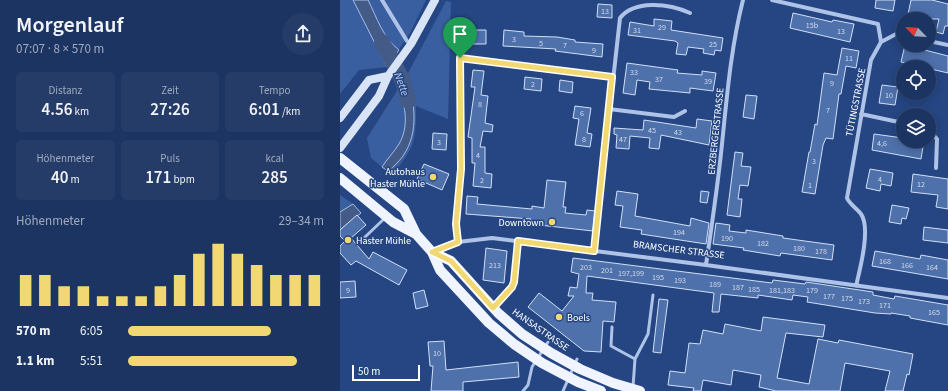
<!DOCTYPE html>
<html lang="de">
<head>
<meta charset="utf-8">
<style>
  :root { --surface:#1c3462; --page:#253c68; --text:#f1f3f6; --muted:#a0aabe; --line:#3a4f77; --accent:#f1d873 }
  body { margin:0; font-family:"Source Sans 3",sans-serif; background:var(--page); color:var(--text); height:100vh; display:flex; flex-direction:column; font-size:15px; white-space:nowrap }
  * { box-sizing:border-box; margin:0 }
  p { font-size:13px; color:var(--muted) }
  .icon { flex:none; width:22px; height:22px; fill:none; stroke:currentColor; stroke-width:2; stroke-linecap:round; stroke-linejoin:round }
  .map { position:relative; flex:1; overflow:hidden }
  .sheet { display:flex; flex-direction:column; background:var(--surface); width:340px }
  .sheet>* { flex:none }
  .needle { width:26px; rotate:295deg }
  .controls { position:absolute; left:556px; top:12px; display:grid; gap:8px }
  .controls a { display:grid; place-items:center; width:40px; height:40px; border-radius:50%; background:var(--surface); box-shadow:0 2px 10px #0003,0 0 0 1px var(--line); font-size:20px }
  .scale { position:absolute; left:12px; bottom:10px; width:68px; box-sizing:border-box; padding-left:4px; border:2px solid #fff; border-top:0; font-size:11px; line-height:14px; white-space:nowrap; color:#fff; -webkit-text-stroke:3px #254683; paint-order:stroke }
  .pin { position:absolute; display:grid; place-items:center; width:34px; height:34px; color:#fff; margin:-41px -17px; border-radius:50% 50% 50% 0; rotate:-45deg; box-shadow:0 0 4px #0007 }
  .pin .icon { rotate:45deg }
  .round { display:grid; place-items:center; flex:none; width:42px; height:42px; border-radius:21px; background:var(--page) }
  .overview { display:flex; align-items:center; justify-content:space-between; height:68px; padding:0 16px }
  h1 { font-size:22px; font-weight:600; line-height:30px }
  .stats { display:grid; grid-template-columns:repeat(3,1fr); gap:6px; height:68px; padding:4px 16px }
  .stats div { display:grid; align-content:center; border-radius:6px; background:var(--page); text-align:center }
  .stats b { font-size:17px; font-weight:600 }
  .stats small { font-size:11px; font-weight:400 }
  .stats p { font-size:11px }
  .chart { height:112px; padding:8px 16px }
  .chart p { display:flex; justify-content:space-between }
  .chart svg { width:100%; height:72px; margin-top:4px; stroke:var(--accent); stroke-width:6 }
  ul { padding:0 16px; list-style:none; font-size:13px }
  li { display:grid; grid-template-columns:64px 48px 1fr; align-items:center; height:30px }
  li i { height:10px; border-radius:5px; background:var(--accent) }
  main { display:flex; flex:1; min-height:0 }
  .map>svg:first-child { display:block }
  .green { fill:#3a5fa0 }
  .water { fill:#445b88; stroke:#a3bde8 }
  .lines { fill:none; stroke-linecap:round; stroke-linejoin:round }
  .river { stroke:#445b88; stroke-width:16 }
  .building { fill:#4e70ab; stroke:#d2dff6 }
  .lane { stroke:#aec3e7; stroke-width:3 }
  .street { stroke:#aec3e7; stroke-width:4 }
  .secondary { stroke:#d8e3f6; stroke-width:8 }
  .primary { stroke:#f0f4fe; stroke-width:10 }
  .route-casing { stroke:#fff; stroke-width:8 }
  .route { stroke:#f1d873; stroke-width:5 }
  .poi-dot { fill:#f1d873; stroke:#254683; stroke-width:1.5 }
  .labels { text-anchor:middle; stroke-width:3; stroke-linejoin:round; paint-order:stroke }
  .number-label { font-size:8px; fill:#d3dbea }
  .street-label { font-size:10px; fill:#fff; stroke:#254683 }
  .poi-label { font-size:10px; fill:#fff; stroke:#254683; text-anchor:end }
  .water-label { font-size:11px; font-style:italic; fill:#bacdef; stroke:#254683 }
</style>
</head>
<body>
<main>
<section class="sheet">
<div class="overview"><div><h1>Morgenlauf</h1><p>07:07 · 8 × 570 m</p></div><a class="round"><svg class="icon" aria-label="share" viewBox="0 0 24 24"><path d="M12 15V3M7 8l5-5 5 5M5 13v7h14v-7"/></svg></a></div>
<div class="stats">
<div><p>Distanz</p><b>4.56<small> km</small></b></div>
<div><p>Zeit</p><b>27:26</b></div>
<div><p>Tempo</p><b>6:01<small> /km</small></b></div>
</div>
<div class="stats">
<div><p>Höhenmeter</p><b>40<small> m</small></b></div>
<div><p>Puls</p><b>171<small> bpm</small></b></div>
<div><p>kcal</p><b>285</b></div>
</div>
<div class="chart"><p><span>Höhenmeter</span>29–34 m</p>
<svg viewBox="0 0 160 44" preserveAspectRatio="none"><path d="M5 44V25M15 44V25M25 44V32M35 44V32M45 44V38M55 44V38M65 44V38M75 44V32M85 44V25M95 44V12M105 44V6M115 44V12M125 44V19M135 44V25M145 44V25M155 44V25"/></svg>
</div>
<ul>
<li><b>570 m</b>6:05<i style="width:73%"></i></li>
<li><b>1.1 km</b>5:51<i style="width:86%"></i></li>
</ul>
</section>
<div class="map">
<svg width="608" height="391" viewBox="0 0 608 391">
  <rect width="100%" height="100%" fill="#254683"/>
  <path class="green" d="M0,0h86l-16,33 -23,34 -28,3 -19,24z
    M106,1l5,1 -3,117 -32,-13c0,36 -1,41 -24,69l-21,-17 -4,-20 40,-63z
    M0,195l13,9 -13,8z"/>
  <path class="water" d="M13,0h15c9,18 15,38 31,50l-12,17z
    M67,75c7,27 13,56 -4,81 -4,6 -10,10 -14,16l-7,-5c5,-8 12,-15 17,-23 10,-17 7,-38 -1,-55z
    M13,204l8,9 -21,17v-18z"/>
  <g class="lines">
    <path class="river" d="M42,42l21,39 5,20"/>
  </g>
  <path class="building" d="M536,0h19l-2,11 -18,-3z
    M571,0h21l16,4v22h-3l-2,8 -7,-2 3,-13h-32z
    M258,4l14,1v13l-15,-1z
    M453,13l39,9 1,-2 21,4 -4,18 -60,-14z
    M314,19l18,2 -1,9 52,8 -2,13 -6,-1 -1,5 -11,-2 1,-4 -16,-2 -2,8 -10,-1 2,-11 -3,-2 -47,-6 2,-13 24,4z
    M129,30h17v14h-16z
    M164,30l20,2v4l33,1 18,3v2l28,2 -1,13 -47,-6 1,-2 -53,-3z
    M565,45l43,11v17l-47,-11z
    M502,48l17,3 -3,17 -10,-2 -5,28h-2l-6,45 -7,-1 -3,7 -8,49 -13,-2 7,-40h1l5,-28 2,1 7,-52 13,2z
    M287,63l51,7 -1,3 25,2v-4l14,2 -3,18 -23,-3v5l-41,-4 1,-7 -13,-2 -2,15 -12,-2z
    M133,70l11,1 -3,24 7,1 -3,27 8,2 -1,7 -9,-1 -3,16h5v26l7,1 -1,14 -18,-2 2,-23h-3v-25l-4,-1 7,-50h-4z
    M185,77l17,2 -1,12 -17,-2z
    M220,80l13,2 -1,11 -13,-2z
    M542,85l16,2 -3,18 -16,-2z
    M406,95l11,1 -3,23 -11,-2z
    M235,106l16,2 -4,25 5,1 -2,13 -15,-2 4,-26 -6,-1z
    M357,119l15,2 -3,24 -48,-10 -2,14 -10,-1 1,-10 -20,-2 -1,13 -13,-1 1,-13 -3,-1v-6l29,2 1,-10 52,8z
    M93,133l14,1 -1,16 -14,-1z
    M534,134l29,4v3h21l-3,18 -49,-9z
    M395,152l8,1 -2,13 10,1 -3,19 -8,-1 -2,14h4l-2,18 -13,-2z
    M84,164l25,10 -7,16 -25,-11z
    M530,169l23,4 -2,13 -10,-2 -1,7 -14,-3z
    M573,174l35,5v30l-12,-2 2,-12 -27,-3z
    M207,180l19,2 -3,25h3l-1,6 21,2 1,-5 8,1 -2,20 -63,-7 1,-5 -65,-5 1,-18 11,1 -1,7 55,5v-3l12,2z
    M277,191l21,3 -3,22 55,10 1,-8 18,5 -3,21 -65,-10 1,-4 -22,-3 3,-21 -8,-1z
    M361,191l8,1 -2,11 -7,-1z
    M552,205l17,3 -3,11 -4,-1 -1,6 -12,-2z
    M17,215l9,10 -15,13 18,21 4,-7 34,18 -8,15 -43,-24 -5,4 -11,-12v-7l5,-5 -5,-5v-6z
    M376,223l14,2 -1,6 17,2v-3l37,6v2l51,7 -2,15 -51,-7 -1,3 -37,-6 1,-2 -31,-4z
    M584,227l24,3v13l-25,-3z
    M146,248l21,3 -3,32 -21,-3z
    M535,251l45,8 1,-4 27,5v19l-76,-13z
    M233,258l199,25 1,-3 32,4 1,-2 67,10v3l21,4 1,-3 53,9v20l-38,-7v-2l-19,-3v1l-16,-1 -68,-11 1,-5 -15,-2 -1,5 -34,-5v3l-37,-4 -2,18h-7l2,-19 -127,-17 -1,17h7l-1,7 24,2 -2,20 -11,-1 -2,31 -17,-1 -56,-44 11,-14 23,18 12,-15h-6l2,-9 7,1 2,-14 -8,-2z
    M15,281l1,16 -16,1v-16z
    M84,290l4,16 -12,3 -3,-16z
    M319,299l9,1 -7,53 -8,-1z
    M423,317l62,8 -2,12 -37,-4 -9,45 32,6 9,-45 20,4 1,-3 74,14 -4,21 -2,-1 -4,17h-18l5,-20 -45,-8 -5,28h-64l-17,-4 2,-12 -28,-5 -2,15 -28,-5 -2,11h-8l1,-3 -26,-3 2,-14 15,2 4,-30 11,1 3,-14 20,4 2,-10 36,7z
    M104,341l2,29 72,-8 1,15 -56,5v9h-32l2,-25h-3l-2,-24z"/>
  <g class="lines">
    <path class="lane" d="M25,237l21,-20
      M154,307l20,-25 4,-41
      M272,327l-1,19 24,13 -2,28
      M295,359l13,-25 5,-39
      M183,391l5,-6 4,-18 16,-25
      M223,391l14,-32"/>
    <path class="street" d="M42,0l25,41 4,3
      M432,0l106,24 3,18 -10,18 -24,138c3,7 10,10 14,16 10,14 -1,55 -5,72
      M589,41l19,4
      M541,42l17,-9 5,1
      M269,109l65,8 11,-6
      M521,114l42,9
      M589,130l8,9 -1,29
      M118,242l-2,-18 5,-55 -1,-111 152,19
      M94,251l24,-9 34,-4 214,27 242,33
      M254,251l26,-233c14,-18 48,-15 70,-5
      M366,265c6,-41 12,-81 16,-121 5,-48 9,-97 21,-144"/>
    <path class="secondary" d="M0,118l29,-38 19,-4
      M0,148l39,-52 9,-20 23,-32 24,-44"/>
    <path class="primary" d="M0,158l64,51 12,25 16,18 8,18 49,53 25,21 28,19 36,19 23,9
      M0,178l53,44 23,12
      M92,252l19,9 47,52 24,21 29,19 29,16 33,14 27,8"/>
  </g>
  <g class="lines">
    <g class="route-casing">
      <path id="route" d="M120,58l152,19 -18,174 -76,-10 -4,41 -2,5 -19,21 -42,-47 -19,-9 26,-10 -2,-18 5,-55z"/>
    </g>
    <use href="#route" class="route"/>
  </g>
  <g class="poi-dot">
    <circle cx="93" cy="177" r="4"/>
    <circle cx="212" cy="222" r="4"/>
    <circle cx="8" cy="240" r="4"/>
    <circle cx="219" cy="317" r="4"/>
  </g>
  <g class="labels">
    <g class="number-label">
      <text x="265" y="14">13</text>
      <text x="472" y="28">15b</text>
      <text x="322" y="30">29</text>
      <text x="297" y="33">31</text>
      <text x="501" y="34">13</text>
      <text x="174" y="42">3</text>
      <text x="201" y="46">5</text>
      <text x="373" y="47">25</text>
      <text x="225" y="48">7</text>
      <text x="254" y="53">9</text>
      <text x="509" y="61">11</text>
      <text x="294" y="75">33</text>
      <text x="319" y="82">37</text>
      <text x="368" y="84">39</text>
      <text x="492" y="86">9</text>
      <text x="193" y="87">2</text>
      <text x="549" y="98">10</text>
      <text x="140" y="107">8</text>
      <text x="488" y="113">7</text>
      <text x="242" y="116">6</text>
      <text x="312" y="133">45</text>
      <text x="338" y="135">43</text>
      <text x="244" y="142">8</text>
      <text x="283" y="142">47</text>
      <text x="99" y="145">3</text>
      <text x="542" y="146">4,6</text>
      <text x="138" y="158">4</text>
      <text x="474" y="164">3</text>
      <text x="540" y="182">4</text>
      <text x="142" y="183">2</text>
      <text x="581" y="187">12</text>
      <text x="470" y="188">1</text>
      <text x="339" y="235">194</text>
      <text x="387" y="241">190</text>
      <text x="423" y="246">182</text>
      <text x="459" y="251">180</text>
      <text x="481" y="254">178</text>
      <text x="545" y="264">168</text>
      <text x="155" y="268">213</text>
      <text x="567" y="268">166</text>
      <text x="246" y="270">203</text>
      <text x="592" y="270">164</text>
      <text x="267" y="273">201</text>
      <text x="291" y="276">197,199</text>
      <text x="318" y="280">195</text>
      <text x="340" y="283">193</text>
      <text x="375" y="287">189</text>
      <text x="398" y="290">187</text>
      <text x="414" y="292">185</text>
      <text x="8" y="293">9</text>
      <text x="442" y="293">181,183</text>
      <text x="472" y="293">179</text>
      <text x="489" y="299">177</text>
      <text x="507" y="301">175</text>
      <text x="524" y="304">173</text>
      <text x="545" y="308">171</text>
      <text x="594" y="315">165</text>
      <text x="97" y="356">10</text>
    </g>
    <g class="street-label">
      <text transform="translate(515 102) rotate(-79)" y="4">TÜTINGSTRASSE</text>
      <text transform="translate(375 131) rotate(-84)" y="4">ERZBERGERSTRASSE</text>
      <text transform="translate(339 249) rotate(7)" y="4">BRAMSCHER STRASSE</text>
      <text transform="translate(201 329) rotate(35)" y="4">HANSASTRASSE</text>
    </g>
    <g class="poi-label">
      <text x="85" y="175">Autohaus<tspan x="85" dy="12">Haster Mühle</tspan></text>
      <text x="204" y="226">Downtown</text>
      <text x="16" y="244" text-anchor="start">Haster Mühle</text>
      <text x="227" y="321" text-anchor="start">Boels</text>
    </g>
    <g class="water-label">
      <text transform="translate(62 84) rotate(70)" y="4">Nette</text>
    </g>
  </g>
</svg>
<div class="controls">
<a><svg class="needle" viewBox="-14 -14 28 28"><path d="M0-13l5 13h-10z" fill="#e53935"/><path d="M0 13l5-13h-10z" fill="#a0aabe"/></svg></a>
<a><svg class="icon" aria-label="locate" viewBox="0 0 24 24"><circle cx="12" cy="12" r="6"/><path d="M12 2v4M12 18v4M2 12h4M18 12h4"/></svg></a>
<a><svg class="icon" aria-label="layers" viewBox="0 0 24 24"><path d="M12 4l9 5-9 5-9-5zM3 14l9 5 9-5"/></svg></a>
</div>
<div class="scale">50 m</div>
<div class="pin" style="left:120px;top:58px;background:#1e9e55"><svg class="icon" aria-label="arrive" viewBox="0 0 24 24"><path d="M6 21V4h12l-3 4 3 4H6"/></svg></div>
</div>
</main>
</body>
</html>
